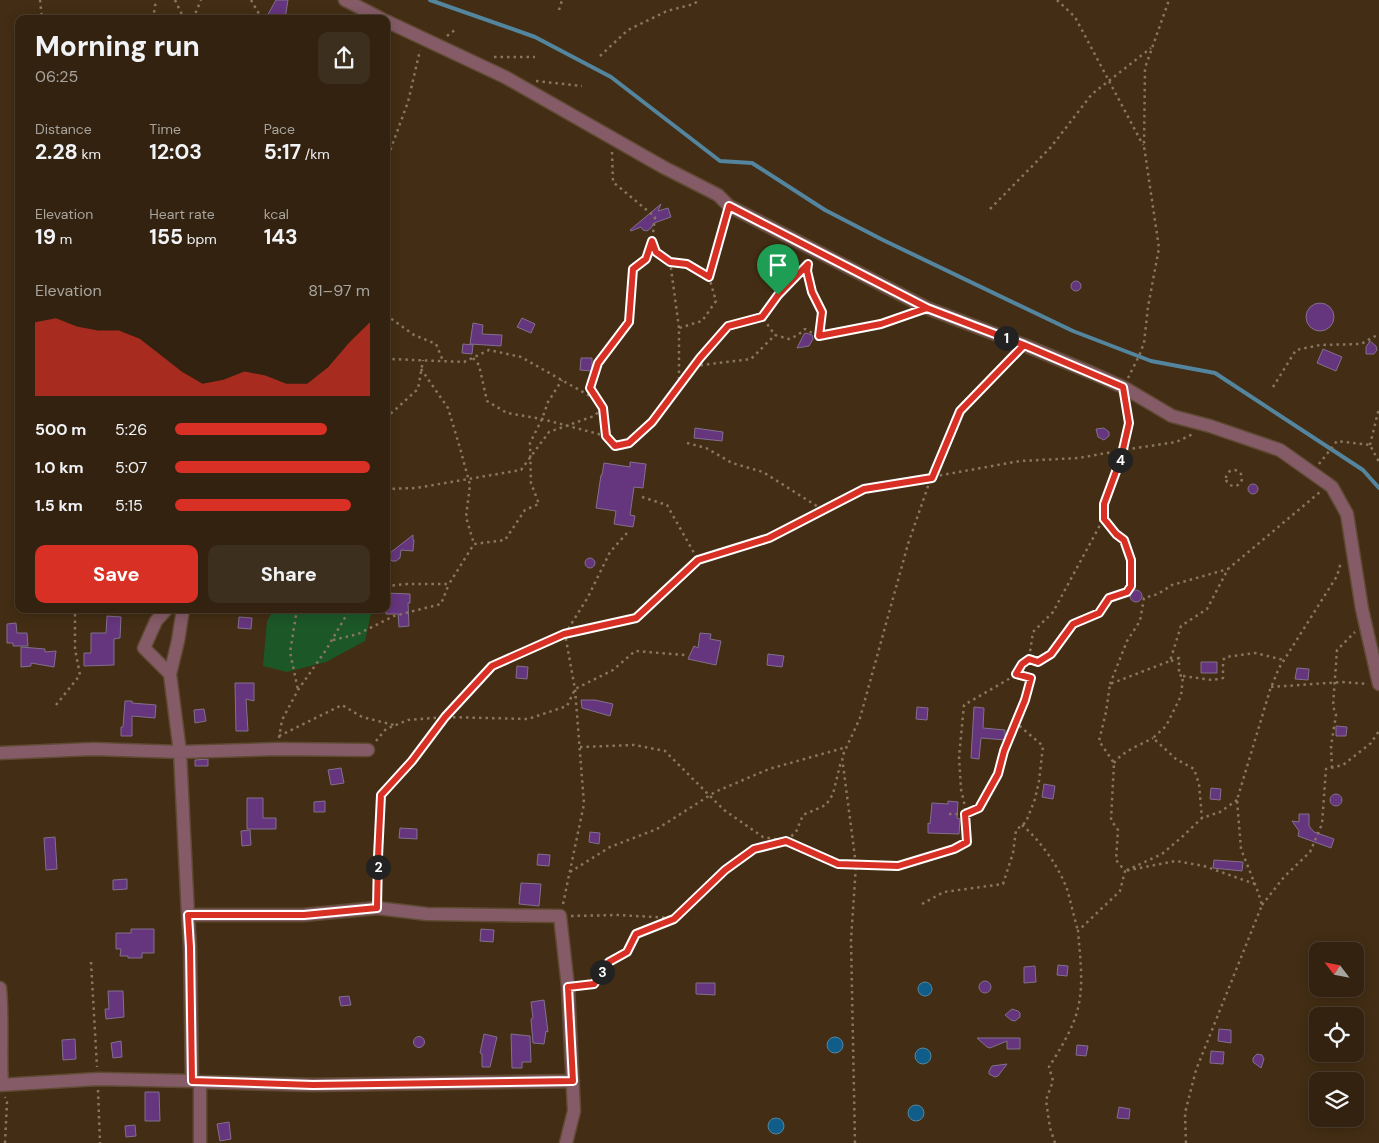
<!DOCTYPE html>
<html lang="en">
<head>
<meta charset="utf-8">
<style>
  :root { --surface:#32220f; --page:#3d2f1d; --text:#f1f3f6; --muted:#a8a49e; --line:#4d3f2f; --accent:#d93025 }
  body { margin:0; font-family:"DM Sans",sans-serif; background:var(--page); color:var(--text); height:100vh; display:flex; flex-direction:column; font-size:19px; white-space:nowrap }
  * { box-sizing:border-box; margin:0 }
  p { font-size:16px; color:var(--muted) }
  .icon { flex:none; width:28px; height:28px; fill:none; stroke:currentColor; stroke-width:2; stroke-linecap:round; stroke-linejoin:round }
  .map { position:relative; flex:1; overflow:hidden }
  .details { position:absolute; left:15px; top:15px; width:375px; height:598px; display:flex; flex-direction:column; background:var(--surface); border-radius:10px; box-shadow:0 2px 12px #0003,0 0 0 1px var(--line) }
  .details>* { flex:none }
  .needle { width:32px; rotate:302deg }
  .fabs { position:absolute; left:1309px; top:942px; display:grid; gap:10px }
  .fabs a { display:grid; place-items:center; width:55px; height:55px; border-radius:10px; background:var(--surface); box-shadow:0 2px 12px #0003,0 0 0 1px var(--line); font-size:25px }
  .pin { position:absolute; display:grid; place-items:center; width:42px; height:42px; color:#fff; margin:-51px -21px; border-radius:50% 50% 50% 0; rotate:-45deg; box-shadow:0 0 5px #0007 }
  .pin .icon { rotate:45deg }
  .km { position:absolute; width:25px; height:25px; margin:-12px; border-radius:50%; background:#222; color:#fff; font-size:14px; line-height:25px; text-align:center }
  .round { display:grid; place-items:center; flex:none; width:52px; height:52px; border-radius:10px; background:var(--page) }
  .headline { display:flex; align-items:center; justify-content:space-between; height:85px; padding:0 20px }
  h1 { font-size:28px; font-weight:700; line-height:38px }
  .figures { display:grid; grid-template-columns:repeat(3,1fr); gap:8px; height:85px; padding:5px 20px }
  .figures div { display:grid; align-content:center }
  .figures b { font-size:21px; font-weight:700 }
  .figures small { font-size:14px; font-weight:400 }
  .figures p { font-size:14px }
  .chart { height:140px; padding:10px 20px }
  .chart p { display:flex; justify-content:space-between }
  .chart svg { width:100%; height:90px; margin-top:5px; fill:var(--accent); opacity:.7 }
  .primary-button { display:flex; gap:10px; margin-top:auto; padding:10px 20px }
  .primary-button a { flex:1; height:58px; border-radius:10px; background:var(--accent); color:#fff; font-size:20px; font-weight:700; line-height:58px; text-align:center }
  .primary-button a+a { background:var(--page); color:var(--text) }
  ul { padding:0 20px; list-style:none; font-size:16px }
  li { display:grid; grid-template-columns:80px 60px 1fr; align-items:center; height:38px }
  li i { height:12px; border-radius:6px; background:var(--accent) }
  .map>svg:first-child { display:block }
  .green { fill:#1c5728 }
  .water { fill:#115d89; stroke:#54859f }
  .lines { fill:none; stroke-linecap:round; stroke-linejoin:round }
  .stream { stroke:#54859f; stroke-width:4 }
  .building { fill:#65357d; stroke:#82708d }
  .minor-casing { stroke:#5f4a33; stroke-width:15 }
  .path { stroke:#897661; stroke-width:2.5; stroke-dasharray:2.5 4; stroke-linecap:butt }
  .minor { stroke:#845b67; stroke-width:12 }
  .route-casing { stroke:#fff; stroke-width:10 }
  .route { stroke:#d93025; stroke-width:6 }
</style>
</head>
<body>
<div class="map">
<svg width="1379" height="1143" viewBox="0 0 1379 1143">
  <rect width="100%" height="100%" fill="#432d14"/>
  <path class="green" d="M274,609h98l-7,32 -39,21 -39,10 -24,-6 4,-45z"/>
  <path class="water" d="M918 989a7 7 0 1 1 14 0a7 7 0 1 1-14 0Z
    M827 1045a8 8 0 1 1 16 0a8 8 0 1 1-16 0Z
    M915 1056a8 8 0 1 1 16 0a8 8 0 1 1-16 0Z
    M908 1113a8 8 0 1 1 16 0a8 8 0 1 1-16 0Z
    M768 1126a8 8 0 1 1 16 0a8 8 0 1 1-16 0Z"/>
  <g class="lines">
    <path class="stream" d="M430,0l105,37 76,40 109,84 32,2 73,47 58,30 190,91 78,30 64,12 148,97 16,18"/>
  </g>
  <path class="building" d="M276,0h12l-3,19h-12l-6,-3z
    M661,204l-3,7 10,-3 3,9 -17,6 -3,5 -4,3 -4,-1 -2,-3 -10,4 -1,-1z
    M1071 286a5 5 0 1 1 10 0a5 5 0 1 1-10 0Z
    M1306 317a14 14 0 1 1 28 0a14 14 0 1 1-28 0Z
    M522,318l13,6 -4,9 -14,-6z
    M473,323l10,2 -1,9 20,1 -1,11 -31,-2z
    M806,333l6,2 1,4 -4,7 -12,2 7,-14z
    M1370,341l6,5 1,4 -3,4h-8v-7z
    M463,344l10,1 -1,9 -10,-1z
    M1323,349l19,8 -6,14 -19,-8z
    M581,358h11v13l-12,-1z
    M695,428l28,4 -1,9 -28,-3z
    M1104,428l5,4v4l-5,4 -6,-3 -2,-8z
    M630,462l16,2 -3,24 -9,-1 -4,28 5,1 -2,11 -19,-3 2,-13 -20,-3 5,-33h1l2,-12 26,4z
    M1248 489a5 5 0 1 1 10 0a5 5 0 1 1-10 0Z
    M413,535v5h1l-1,11 -12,-1 -1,8 -4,3h-4l-3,-4 1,-4z
    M585 563a5 5 0 1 1 10 0a5 5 0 1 1-10 0Z
    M1130 596a6 6 0 1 1 12 0a6 6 0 1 1-12 0Z
    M386,593l24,1v9h-2l1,23 -10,1 -1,-13h-12z
    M107,616l14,1 -1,21 -6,1v26l-30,1v-13h7v-20h15z
    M239,617l13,1 -1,11 -13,-1z
    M16,623l1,10h10l1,13h-15v-3h-6v-19z
    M700,633l11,1 -1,5 11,2 -5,24 -28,-6 6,-13 4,2z
    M21,647l24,2v3l11,-1 -2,16 -23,-4v3l-10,1z
    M768,654l16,2 -2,11 -15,-2z
    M1201,662h16v11h-16z
    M517,666l11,1 -1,12 -11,-1z
    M1297,668l12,1 -1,11 -13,-1z
    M235,683h19v18l-8,-2 2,32h-12z
    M581,700h14l18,4 -3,12 -28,-8z
    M125,701h7v2l24,2 -1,13 -23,-2v20h-11v-9h2z
    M917,707l11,1 -1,12 -11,-1z
    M974,707l10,1 -1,20 22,2v10l-24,-2 -2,21 -8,-1z
    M204,709l2,12 -11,2 -1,-13z
    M1336,726l11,1 -1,9h-10z
    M208,759v7h-13v-6z
    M341,768l3,15 -13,2 -3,-15z
    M1044,784l11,2 -2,13 -11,-2z
    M1211,788l10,1 -1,11 -10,-1z
    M1330 800a6 6 0 1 1 12 0a6 6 0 1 1-12 0Z
    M247,798h16v20h13v11h-29z
    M325,801v11h-11v-10z
    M948,801l10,1 -1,16 3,1 -1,15 -31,-1v-10l2,1 2,-21 16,1z
    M1299,814h10v12l5,6 20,7 -3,9 -33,-12 1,-5 -7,-10 7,1z
    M400,828l17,1v10l-18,-1z
    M250,830l1,15 -9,1 -1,-15z
    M590,832l10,1 -1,11 -10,-2z
    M55,837l2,32 -11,1 -2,-32z
    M538,854l12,1 -1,11 -12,-1z
    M1214,860l29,2 -1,9 -29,-3z
    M127,879v10l-14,1v-10z
    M521,883l20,1 -2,22 -20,-2z
    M131,929h23v24h-12v5h-14v-2h-8l1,-7h-5v-16h15z
    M481,929l13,1 -1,12 -13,-1z
    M1058,965l10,1 -1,10 -10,-1z
    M1035,966l1,16 -12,1v-16z
    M979 987a6 6 0 1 1 12 0a6 6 0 1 1-12 0Z
    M696,983h19v12l-19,-1z
    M108,991h15l1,26 -18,2 -1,-10h4z
    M349,996l2,9 -10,1 -2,-9z
    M544,1000l4,32 -2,-1 -2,13 -11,-1 -2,-24 2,-1 -2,-16z
    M1012,1009l6,2 2,2v4l-5,4 -4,-1 -6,-5z
    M1219,1029l12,1v13l-13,-2z
    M484,1034l13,3 -7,30h-8v-13l-2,-1z
    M511,1034l19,2 1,26h-9v6h-10z
    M413.5 1042a5.5 5.5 0 1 1 11 0a5.5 5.5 0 1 1-11 0Z
    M977,1038h43v11h-13v-8l-17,7 -3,-1z
    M75,1039l1,20 -13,1 -1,-20z
    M121,1041l1,16 -9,1 -2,-15z
    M1077,1045l11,1 -2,10 -10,-1z
    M1211,1051l13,1 -1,12 -13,-1z
    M1257,1054l5,1 2,4 -3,9 -8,-6v-4z
    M1007,1064l-9,12 -3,1 -6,-3v-3l3,-5z
    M145,1092h14l1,29h-15z
    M1119,1107l11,2 -1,10 -12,-1z
    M229,1122l2,17 -11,2 -3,-17z
    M135,1125l1,11 -10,1 -1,-11z"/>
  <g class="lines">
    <g class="minor-casing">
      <path id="minor" d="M345,0l37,19
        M386,21l119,56 158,90 55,28 11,11 198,102 97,37 68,28 31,14 49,29 38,10 70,24 48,34 4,3 15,27 15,95 17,75
        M167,609l-11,12 -12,27 26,26 10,78 8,163 2,32 2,134 8,1v61
        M170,674l8,-33 5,-32
        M0,753l93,-4 87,3 97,-3 91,1
        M188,915h115l74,-7 50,6 133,2 8,71 6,124 -8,32
        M0,988c3,32 0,65 2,97
        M200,1082l113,3 260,-4
        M0,1085l98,-6 94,2"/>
    </g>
    <path class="path" d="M40,0l2,19
      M175,0l9,19
      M251,0l11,19
      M1057,0l18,17 68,128
      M559,10l3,-10
      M153,19l3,-19
      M193,19l8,-19
      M447,36l9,-7
      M600,56l28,-26 39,-19 27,-7 5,-4
      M494,57h41
      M536,81l46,5
      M612,152l1,30 42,35 -3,24 4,11 14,9 17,3 22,13
      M386,162l22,-60 12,-52
      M990,209l61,-62 41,-53 59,-46
      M652,241l-5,18 -14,10 -4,53 -31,41 -8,25 13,20 3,28 9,9 14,-2 23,-21 48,-64 28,-32 34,-9
      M809,260l-2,11 5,21 10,20 -3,24 62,-12 30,-11
      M670,261l9,67
      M807,265l-29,30 -16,22 13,18 14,4 9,-4 7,-6 13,7
      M386,315l28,20 22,9 7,17
      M473,358l6,7 8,36 20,12 35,6 64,17
      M386,360l4,-1 74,3 25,-12 32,7 76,43
      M694,366l57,-7 24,-24
      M421,369l27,39 12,40 10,37 -4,32 8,27
      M1128,378l11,-22 5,-13 4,-36 11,-59 -15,-102 1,-78 24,-68
      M679,386v-58l23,-7 14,-20 -7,-24 17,-60
      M1273,387l23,-37 24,-5 41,-1 18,-10
      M386,418l32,-29 5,-29
      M687,443l19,5 26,15 31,9 60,38
      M1370,445l9,-37
      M1319,464l18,-23 33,4 9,17
      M1226 478a8 8 0 1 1 16 0a8 8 0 1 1-16 0Z
      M386,489l30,-1 105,-18 28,-38 45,-16 9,-8
      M642,497l25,8 31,55
      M386,541h4
      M386,586l21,-2h42l25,-40 31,-4 20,-30 14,-6 -8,-21 -1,-40 12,-24 6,-17 14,-22
      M297,609l-7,43 8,38
      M333,640l25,-6 36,-18 47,-12 8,-20
      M1029,659l9,3 13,-8 22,-30 26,-11 10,-15 18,-6 4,-7v-25l-7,-20 -8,-6 -12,-15v-11
      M1171,661l8,-3v17l4,1 -2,20 -15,30 -13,12 23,21 18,10 5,15 3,34
      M1183,676l29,4 11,-2v-18l3,-3 29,-4 29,7
      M1110,684l17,-43 13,-20 4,-23 14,-4 14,-9 56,-16
      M1271,687l71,-5 26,2
      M56,705l24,-30 -5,-26v-40
      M279,736l63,-31 20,12 32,8
      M279,738l3,-18 16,-30 28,-40 24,-41
      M376,741l10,-12 22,-9 37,-3 83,2 39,-13 8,-17 38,-19 22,-19 50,4
      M580,747l54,-2 31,6 59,59 39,27 23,4 10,-9 7,-17 23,-10 7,-11 8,-33
      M1114,763c9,-12 26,-18 39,-25
      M1332,768l-1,-22 5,-31 -3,-9 4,-56 18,-18
      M1237,800l-17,12 -18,6 -19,18 -21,18 -37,17 51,-10 28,5 51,18
      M949,814h16v-7l-4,-18 -2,-32 5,-52 50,-29 8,-12 7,-5 4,-27 20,-20 46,-85 5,-23 17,-46 8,-35 -3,-21
      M1022,825c18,15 37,42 45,64 4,14 7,28 11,42
      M570,872l40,-25 47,-18 58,-37 54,-23 78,-22
      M377,896l4,-101 31,-34 33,-44 47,-51 73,-32 71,-16 62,-58 71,-22 95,-49 156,-28 59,-3 44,-8 53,-8 17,-8
      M563,904l21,-100 -9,-115 -10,-55 23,-37 22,-45 17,-19
      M922,904l22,-12 59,-8 10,-31 3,-23 10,-8 9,-23 4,-18 4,-35 -28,-24
      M1262,905l22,-28 26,-25 12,-28 4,-55 17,-4 28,-22 8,-12
      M571,916l47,-1 54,3
      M91,962l6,105
      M580,986l14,-2 15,-22 18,-10 9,-18 38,-15 51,-49 29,-21 32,-8 52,23 60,2 56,-17 13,-7 -2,-28 14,-6 19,-34 6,-23 21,-51 6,-22 -15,-4
      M98,1090l2,53
      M5,1143l2,-41 -2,-5
      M855,1143l-4,-203 5,-75 -14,-108 18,-39 48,-174 25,-72 27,-61 55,-56
      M1055,1143l-5,-15 -4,-28 7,-19 -4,-14c10,-16 25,-40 29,-59 6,-25 2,-51 0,-77l42,-40 5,-20 -9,-11 2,-30 -7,-10 3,-57 -15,-22 7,-29 4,-28 60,-23 11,-35 26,-17 21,-40 92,-77
      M1186,1143l-1,-30 11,-43 66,-165 -4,-13 -17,-43 -4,-49 33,-110 9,-22 58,-92 4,-14"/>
    <use href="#minor" class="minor"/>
  </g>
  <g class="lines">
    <g class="route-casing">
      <path id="route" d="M778,295l-16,22 -34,9 -28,32 -48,64 -23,21 -14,3 -9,-10 -3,-28 -13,-20 8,-25 31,-41 4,-53 13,-10 6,-18 4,11 14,10 17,2 22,13 20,-71 198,102 97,37 -64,66 -28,67 -68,11 -95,49 -71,22 -62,58 -72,16 -72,32 -47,51 -33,44 -31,34 -3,62 -1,51 -73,7h-116l2,32 2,134 121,4 260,-4 -5,-94 26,-3 15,-22 18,-10 9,-18 38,-15 51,-49 29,-21 32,-8 52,23 60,2 56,-17 13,-7 -2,-28 14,-6 19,-34 6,-23 21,-51 6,-22 -15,-4 6,-10 7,-5 9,3 13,-8 22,-30 26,-11 10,-15 18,-6 4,-6v-26l-7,-20 -8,-6 -12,-15v-15l17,-46 8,-35 -6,-36 -99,-42 -97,-37 -46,16 -62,12 3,-24 -10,-20 -5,-21 1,-7 -30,31"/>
    </g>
    <use href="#route" class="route"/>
  </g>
</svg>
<div class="fabs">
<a><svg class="needle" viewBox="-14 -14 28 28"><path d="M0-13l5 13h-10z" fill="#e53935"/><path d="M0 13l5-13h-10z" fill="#a8a49e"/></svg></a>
<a><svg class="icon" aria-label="locate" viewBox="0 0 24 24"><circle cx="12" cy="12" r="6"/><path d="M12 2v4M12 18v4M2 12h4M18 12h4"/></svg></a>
<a><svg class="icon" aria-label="layers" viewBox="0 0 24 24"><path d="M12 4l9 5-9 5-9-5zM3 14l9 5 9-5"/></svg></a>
</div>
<div class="pin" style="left:778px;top:295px;background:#1e9e55"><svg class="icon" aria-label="arrive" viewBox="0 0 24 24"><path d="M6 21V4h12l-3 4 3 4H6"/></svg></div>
<b class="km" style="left:1006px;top:338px">1</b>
<b class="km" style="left:378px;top:867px">2</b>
<b class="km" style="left:602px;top:972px">3</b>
<b class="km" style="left:1120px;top:460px">4</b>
<section class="details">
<div class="headline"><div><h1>Morning run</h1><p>06:25</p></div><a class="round"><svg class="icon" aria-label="share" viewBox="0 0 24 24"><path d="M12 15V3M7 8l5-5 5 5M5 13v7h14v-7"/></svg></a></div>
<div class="figures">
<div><p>Distance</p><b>2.28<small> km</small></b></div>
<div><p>Time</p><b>12:03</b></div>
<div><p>Pace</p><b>5:17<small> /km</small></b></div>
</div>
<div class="figures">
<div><p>Elevation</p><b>19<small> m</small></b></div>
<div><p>Heart rate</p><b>155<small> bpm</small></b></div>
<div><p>kcal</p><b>143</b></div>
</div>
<div class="chart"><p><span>Elevation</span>81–97 m</p>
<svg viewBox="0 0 160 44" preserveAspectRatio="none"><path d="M0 44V8L10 6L20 10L30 12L40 12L50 16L60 24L70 32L80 38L90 36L100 32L110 34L120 38L130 38L140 30L150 18L160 8V44z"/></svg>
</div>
<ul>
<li><b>500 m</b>5:26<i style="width:78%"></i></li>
<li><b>1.0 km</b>5:07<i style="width:100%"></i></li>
<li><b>1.5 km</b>5:15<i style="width:90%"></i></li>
</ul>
<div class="primary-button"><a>Save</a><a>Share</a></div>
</section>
</div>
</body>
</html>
